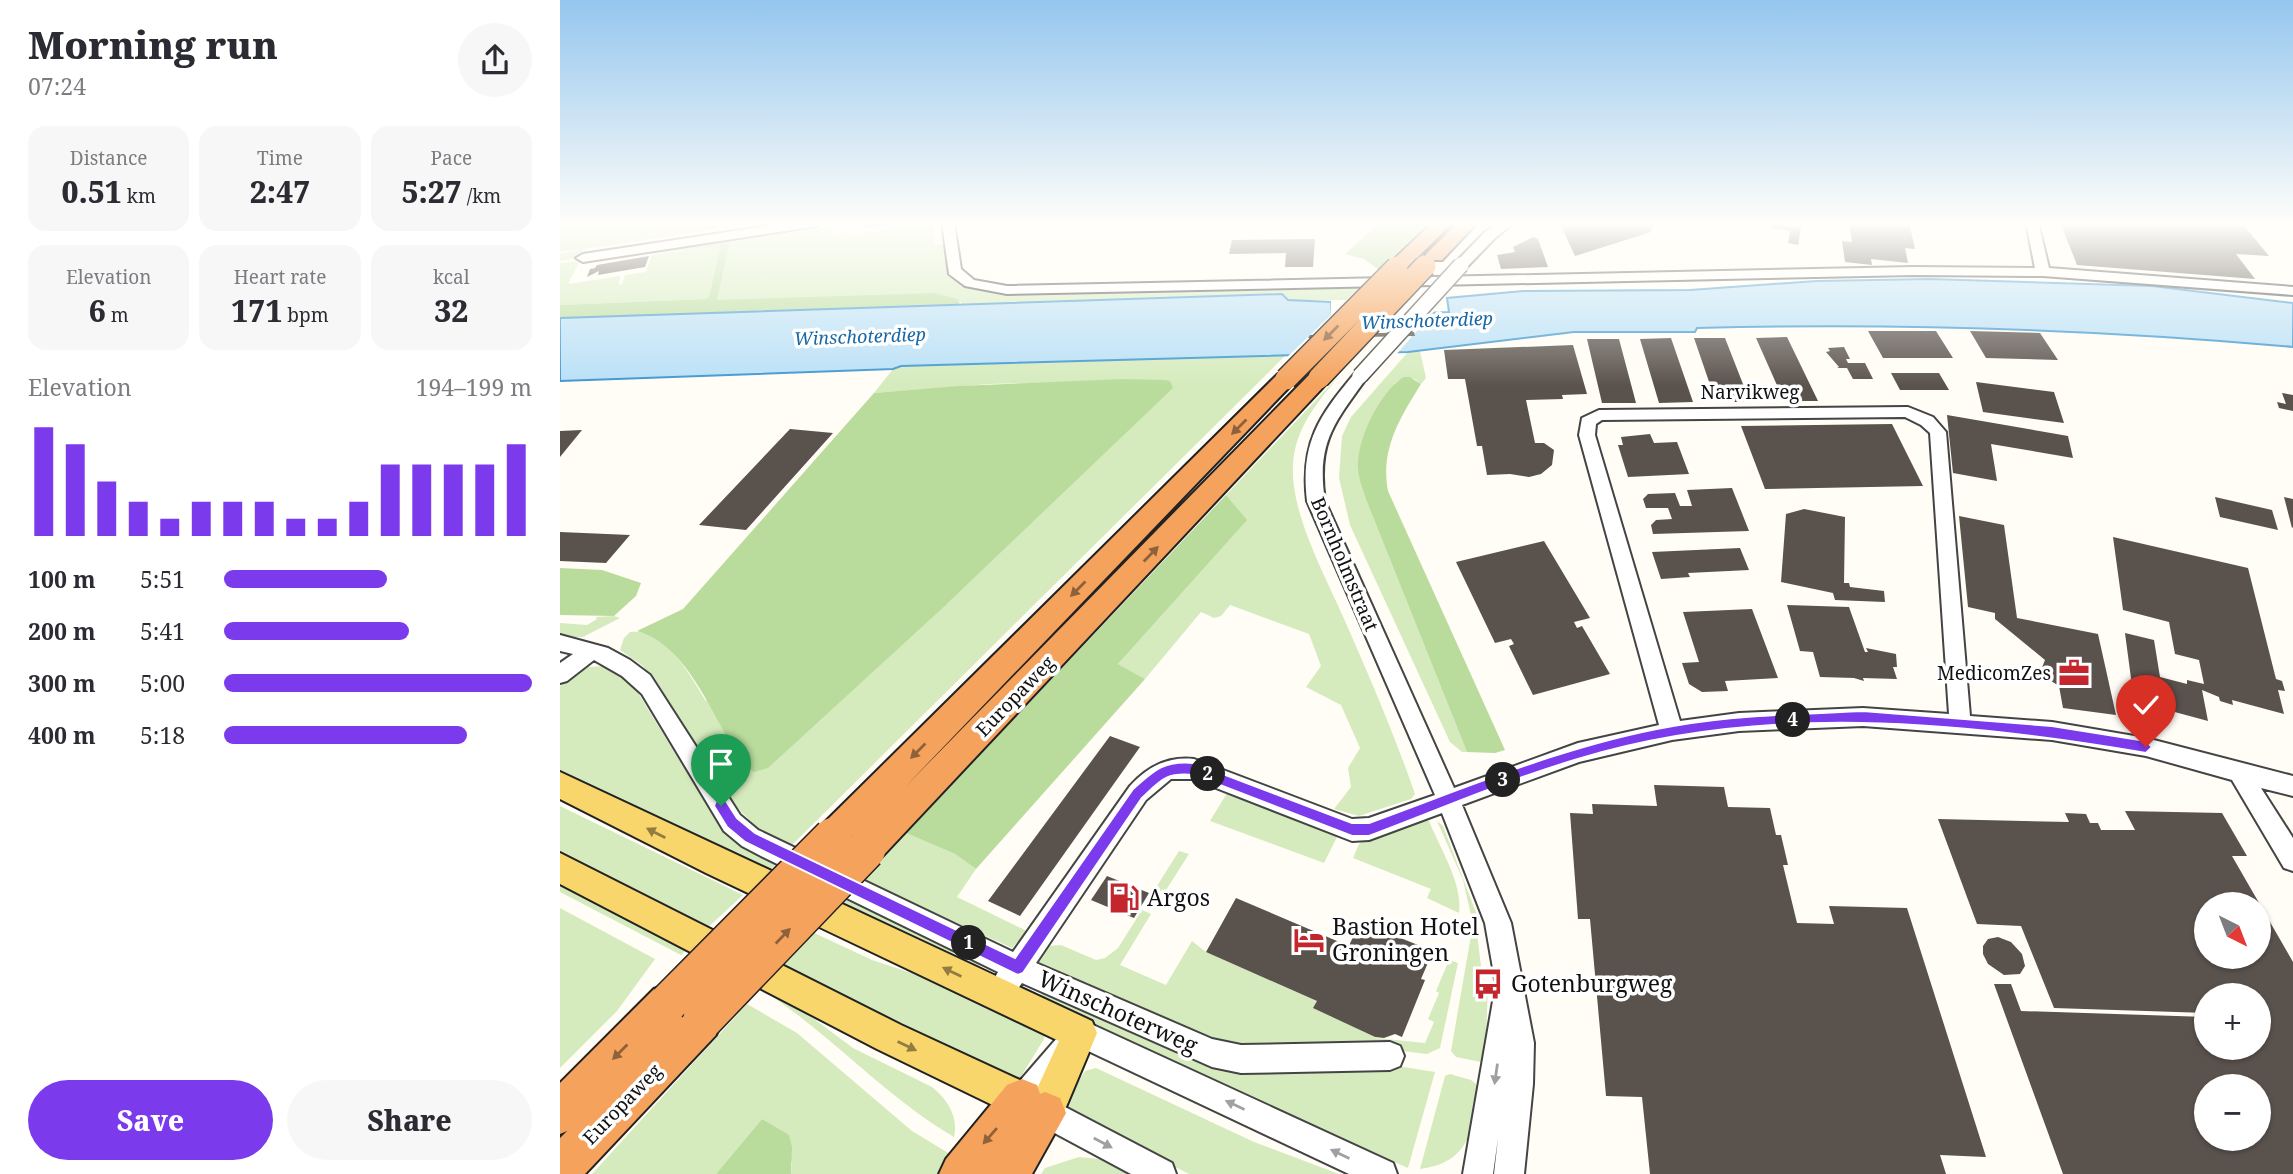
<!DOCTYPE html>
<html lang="en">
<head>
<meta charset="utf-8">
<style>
  :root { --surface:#fff; --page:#f7f7f7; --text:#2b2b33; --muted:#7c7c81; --accent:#7c3aed }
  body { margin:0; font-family:"Noto Serif",serif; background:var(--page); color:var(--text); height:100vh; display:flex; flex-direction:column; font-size:26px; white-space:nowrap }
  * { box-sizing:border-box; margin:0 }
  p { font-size:23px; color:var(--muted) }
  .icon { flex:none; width:38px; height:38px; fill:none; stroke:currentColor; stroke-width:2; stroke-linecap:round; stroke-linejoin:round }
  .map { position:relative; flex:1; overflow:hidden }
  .drawer { display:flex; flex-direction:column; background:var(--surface); width:560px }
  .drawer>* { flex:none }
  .needle { width:46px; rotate:138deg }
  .tools { position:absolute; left:1634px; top:892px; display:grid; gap:14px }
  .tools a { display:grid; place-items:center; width:77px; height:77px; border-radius:50%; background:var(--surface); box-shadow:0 2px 5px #0004; font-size:35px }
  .pin { position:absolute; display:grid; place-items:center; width:60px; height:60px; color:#fff; margin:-72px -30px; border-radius:50% 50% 50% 0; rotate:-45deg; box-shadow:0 0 7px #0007 }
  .pin .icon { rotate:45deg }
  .km { position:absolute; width:35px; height:35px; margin:-18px; border-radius:50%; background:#222; color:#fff; font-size:19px; line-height:35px; text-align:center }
  .round { display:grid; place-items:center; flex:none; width:74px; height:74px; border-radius:37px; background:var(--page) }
  .headline { display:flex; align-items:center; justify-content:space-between; height:119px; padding:0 28px }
  h1 { font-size:38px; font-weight:800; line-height:52px }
  .stats { display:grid; grid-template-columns:repeat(3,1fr); gap:10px; height:119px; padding:7px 28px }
  .stats div { display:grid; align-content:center; border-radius:18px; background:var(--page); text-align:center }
  .stats b { font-size:30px; font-weight:800 }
  .stats small { font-size:19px; font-weight:400 }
  .stats p { font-size:19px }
  .chart { height:196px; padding:14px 28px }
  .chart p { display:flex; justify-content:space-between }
  .chart svg { width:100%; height:126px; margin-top:7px; stroke:var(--accent); stroke-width:6 }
  .primary-button { display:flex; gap:14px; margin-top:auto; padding:14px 28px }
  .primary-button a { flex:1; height:80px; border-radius:42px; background:var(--accent); color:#fff; font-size:28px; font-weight:800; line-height:80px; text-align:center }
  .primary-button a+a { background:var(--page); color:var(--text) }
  ul { padding:0 28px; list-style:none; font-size:23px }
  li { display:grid; grid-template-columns:112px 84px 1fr; align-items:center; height:52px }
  li i { height:18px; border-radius:9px; background:var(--accent) }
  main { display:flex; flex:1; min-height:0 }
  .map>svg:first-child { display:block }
  .green { fill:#d5ebbd }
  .forest { fill:#b9dc9c }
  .water { fill:#b9e0f7; stroke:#3f96cf; stroke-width:2 }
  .pier { fill:#fffdf5 }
  .building { fill:#5a524d; fill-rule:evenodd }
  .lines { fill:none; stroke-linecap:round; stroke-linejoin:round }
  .minor-casing { stroke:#444; stroke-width:4 }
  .major-casing { stroke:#222; stroke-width:4 }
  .highway-casing { stroke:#222; stroke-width:4 }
  .minor { fill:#fff; fill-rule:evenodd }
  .major { fill:#f9d66b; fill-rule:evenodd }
  .highway { fill:#f5a25d; fill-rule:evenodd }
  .minor-bridge-casing { stroke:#444; stroke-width:18; stroke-linecap:butt }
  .highway-bridge-far1-casing { stroke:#222; stroke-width:24; stroke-linecap:butt }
  .highway-bridge-casing { stroke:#222; stroke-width:41; stroke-linecap:butt }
  .minor-bridge { stroke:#fff; stroke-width:15 }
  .highway-bridge-far1 { stroke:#f5a25d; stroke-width:21 }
  .highway-bridge { stroke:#f5a25d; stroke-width:38 }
  .oneway { fill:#8e613b }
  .oneway2 { fill:#917d42 }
  .oneway3 { fill:#a0a0a0 }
  .route { fill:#7c3aed; stroke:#fff; stroke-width:2 }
  .labels { text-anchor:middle; stroke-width:7; stroke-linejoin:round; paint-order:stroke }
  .far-water-label { font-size:18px; font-style:italic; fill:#1768a6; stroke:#fff }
  .street-label { font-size:19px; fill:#111; stroke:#fff }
  .poi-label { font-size:19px; fill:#111; stroke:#fff; text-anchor:end }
  .near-poi-label { font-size:23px; fill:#111; stroke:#fff; text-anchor:start }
  .near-street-label { font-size:23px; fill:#111; stroke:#fff }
</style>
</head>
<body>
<main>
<section class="drawer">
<div class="headline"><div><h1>Morning run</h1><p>07:24</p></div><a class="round"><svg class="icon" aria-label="share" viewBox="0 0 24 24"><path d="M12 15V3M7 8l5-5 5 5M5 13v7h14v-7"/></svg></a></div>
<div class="stats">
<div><p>Distance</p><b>0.51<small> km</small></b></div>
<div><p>Time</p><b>2:47</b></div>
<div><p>Pace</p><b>5:27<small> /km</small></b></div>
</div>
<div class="stats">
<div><p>Elevation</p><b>6<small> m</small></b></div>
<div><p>Heart rate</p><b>171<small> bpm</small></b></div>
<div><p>kcal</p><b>32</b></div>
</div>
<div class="chart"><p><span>Elevation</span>194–199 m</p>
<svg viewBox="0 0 160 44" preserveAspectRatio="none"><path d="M5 44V6M15 44V12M25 44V25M35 44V32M45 44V38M55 44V32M65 44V32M75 44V32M85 44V38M95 44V38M105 44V32M115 44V19M125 44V19M135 44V19M145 44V19M155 44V12"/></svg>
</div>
<ul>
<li><b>100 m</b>5:51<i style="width:53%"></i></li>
<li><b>200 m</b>5:41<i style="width:60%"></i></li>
<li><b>300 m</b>5:00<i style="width:100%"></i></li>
<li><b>400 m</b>5:18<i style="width:79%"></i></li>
</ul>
<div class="primary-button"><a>Save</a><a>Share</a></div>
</section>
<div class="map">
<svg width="1733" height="1174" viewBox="0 0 1733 1174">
  <rect width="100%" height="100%" fill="#fffdf5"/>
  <path class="green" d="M0,222h158l-2,7 -132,20 -7,9 -17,3v-7l20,-5 -20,3z
    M373,223l2,22 9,-1c3,39 14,44 51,49l366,-7 -15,14h-58l-6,-6 -321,12v-4l-244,-2 13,-58 104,-16 -1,9 17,-2v3z
    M162,245l-13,52 -4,2 -145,6v-42l20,-2 -12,23 52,-8 -1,9 3,-1 3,-9 21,-3 6,-17z
    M860,351l6,27 -5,6 -6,-5 -12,-2 -7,5 -20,29 -18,59 9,32 100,250h-5l-12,-10 -100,-217 -11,-47 3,-42 9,-19 57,-65z
    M726,355l-498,494 -30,-20 -29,-30 -78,-123 -8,-10 -23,-16 4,-12 6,-6c36,-5 60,44 76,69l242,-98 173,-166 45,-57 -177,4 -115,9 19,-24 8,-3z
    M779,376c-22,27 -44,52 -46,89 -3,48 33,112 52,156 25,57 50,115 70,173l-4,5 -52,17 -25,-7 17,-22 -3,-19 12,-20 -19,-43 -35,-18 15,-21 -12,-32 -79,-29 -9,11 -7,2 -13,-6 -56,67 -27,-15 128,-144 -20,-25z
    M54,616l6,2 -37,19h-23v-14l27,2 10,-6 -1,-2z
    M46,666l10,3 16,14 85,139 8,9 53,31 -11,11 -207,-102v-85l28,-19z
    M667,793l109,42 1,2 -13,26 -114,-42z
    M0,806l183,89 -39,36 -144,-74z
    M863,819l6,2c11,27 34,63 30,92l-32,-15 4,-9 -78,-31 6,-14 5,-4z
    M877,821l6,5 37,97 -3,10 6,50h5l-2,58 -5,21 -25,-5 -5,-6 22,-127 -10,-44z
    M346,833l49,21 21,15 -19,28 70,34 -15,17 -151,-69z
    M619,851l10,3 -30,47 -9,-4z
    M0,882l129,65 -8,8 -121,-63z
    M289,894l142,70 -21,3 -130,-64z
    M0,908l95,51 -38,52 -57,57z
    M582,910l9,4 -31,51 46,20 26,-44 14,11 111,49 -3,6 62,31 49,5 9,-21 -6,-3 11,-26 -3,-2 13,-31 9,3 -18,85 -13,6 -33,-4 -152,2 -139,-56 -66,-35 10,-15 14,-1 35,15 9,-2 13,-10z
    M250,931l62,29 115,38 58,31 -1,10 -29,47 -237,-120z
    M206,983l87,65 79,39c15,12 27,30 22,50 -70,-41 -124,-104 -193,-148z
    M473,985l126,58 238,23 38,6 -27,96 -192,-84 -167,-81z
    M187,1004l50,29 115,98 38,23 -6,20h-153l1,-12 -30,-43 -46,55h-124z
    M536,1068l158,74 85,32h-150l-128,-65 24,-38z
    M890,1074l21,6 10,8c-8,42 -12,75 -61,81l25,-93z
    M519,1157l21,2 31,15h-90l4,-6z"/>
  <path class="forest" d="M821,222h48l-50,48 -15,-11 -19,-5z
    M170,242l-13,58 218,-7 22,6 4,7 -401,12v-13l145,-6 4,-2 12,-52 -69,9z
    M843,377h7l11,7c-21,34 -41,65 -33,107l117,259 -10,3 -28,-1 -100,-250c-3,-10 -8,-22 -9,-32 -2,-30 21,-76 45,-93z
    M562,379l44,1 4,1 3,7 -225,215 -180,165 -14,4c-15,-10 -21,-24 -29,-39 -21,-36 -44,-90 -88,-102l46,-22 191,-216 84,-7z
    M666,495l21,25 -129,144 27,15 -169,190 -21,-15 -49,-21z
    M0,568l42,2 39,13 -5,13 -22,20 -54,-1z
    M202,1119l27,16 3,12 -1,27h-75z"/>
  <path class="water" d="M1370,279l222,7 141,17v44c-199,-18 -396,-24 -596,-19l-2,4h-121l-166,20 -507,14 -8,3 -333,12v-63l722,-24 6,6 43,2 1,14 117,-4 -2,-14 76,-7 167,-1 127,-9z"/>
  <path class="pier" d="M771,301h3v12l102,-4 -41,47 -110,3 46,-44z"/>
  <path class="building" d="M313,222h22l1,1 -31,5v-5z
    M1001,222h93l-3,10 -76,24 -13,-28 -6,-4z
    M1289,222h60l6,27 -10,-1 3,15 -37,-4 1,6 -27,-3 -3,-21 10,1z
    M1500,222h181l28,34 -33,-2 19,25 -178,-14z
    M1213,223l28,5 -3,17 -10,-2 2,-12 -18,-3z
    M973,237l5,2 10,28 -47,2 -4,-14 18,-3 -2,-5z
    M755,239l-2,28h-28l1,-14 -57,1 3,-14z
    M89,256l-4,11 -47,8 1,-4 -12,6 3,-8 5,-1 2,-3z
    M1308,331h68l17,27h-70z
    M1410,331l70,2 18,27 -72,-2z
    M854,332l1,4 -107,2 2,-3z
    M1227,337l31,64h-34l-28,-63z
    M1111,338l22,64 -34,1 -19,-64z
    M1134,338h31l25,64h-34z
    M1027,339h32l17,64h-34z
    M1013,345l14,49 -25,1 1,4 -37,1 9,43h9l10,7 -2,15 -11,9 -12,3 -19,-3 -23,1 -5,-29h-5l-12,-67h-17l-4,-29z
    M1284,347l6,12h-4l2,4h17l8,16h-20l-6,-11h-10l2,-1 -13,-15 4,-1 -2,-3z
    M1331,373h48l10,17h-49z
    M1416,382l78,10 10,31 -81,-11z
    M1722,393l11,2v16l-14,-3 -2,-6 9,2z
    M1387,415l121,21 5,22 -82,-14 6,37 -44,-8z
    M1332,424l31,62 -158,3 -24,-63z
    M230,429l43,4 -87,97 -47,-5z
    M22,430l-22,27v-26z
    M1090,434l4,9 23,-1 12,32 -61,3 -10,-32h5l-2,-8z
    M1172,488l17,43 -96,3 -2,-9 5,-5 16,-1 -4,-11h-22l-3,-9 5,-5 27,-1 5,13h12l-5,-16z
    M1655,497l57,13 6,20 -58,-13z
    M1724,497l9,2v28l-1,1z
    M1244,509l41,8 -1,66h5l1,4 34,4 1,11 -50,-2 -2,-7 -52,-11 5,-68z
    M1399,516l45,9 13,93 81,16 18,81 -53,-7 -4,-22 -11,-7 -7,-9 4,-10 -50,-41v-6l-27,-6z
    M0,532l70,3 -24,28 -46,-2z
    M1553,537l135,31 28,111 6,2 3,10 -7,-1 6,24 -52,-14 1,5 -13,-4 -1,-4 -17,-7 6,31 -74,-20 -9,-68 29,7 6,37 27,7v-4l17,4 -5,-24 -24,-6 -6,-32 -46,-12z
    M984,541l46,77 -16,4 3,6 5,-2 28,48 -77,21 -24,-49 5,-2 -3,-5 -16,4 -39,-81z
    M1180,548l9,22 -61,3 2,4 -29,2 -9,-27z
    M1227,605l62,2 16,45h3l-2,-4 30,6 1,13h-4l4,12 -34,-1 1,3 -10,-3 -34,-1 -7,-25 -13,-1z
    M1192,609l26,69 -53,3 3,10 -26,1 -13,-8 -7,-21 17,-1 -16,-50z
    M550,736l30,11 -120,169 -32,-15z
    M1094,785l70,2 4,20 42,1 6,27h5l7,30h-5l14,58 37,1 -5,-18 78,2 79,249 -46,-2 6,19h-296l-8,-77 -36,-1 -16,-177h-12l-8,-106 23,1 -1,-10 65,2z
    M1565,811l97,2 25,43h-15l61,106v212h-230l-69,-190h17l10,27 186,6v31h52v-52h-52v17l-153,-5 -33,-82 -44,-2 -39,-105 131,3 -4,-9 21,1 4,9h8l3,7h34zM1647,905h52v52h-52zM1647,1087h52v52h-52z
    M547,876l42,17 -15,25 -43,-18z
    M676,898l108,46 -5,12 4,2 12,-25 6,2 2,-7 6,2 4,-3 60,24 -12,28 4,1 -23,57 -7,-3 -11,4 -9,-1 -62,-29 4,-7 -111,-49z
    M1438,937l13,5 11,12 3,12 -5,8 -16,1 -16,-11 -5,-10v-8l5,-7z"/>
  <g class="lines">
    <g class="minor-casing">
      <path id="minor" d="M233,222h30l-6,4 -234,36 -7,-4 7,-4z
        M382,222h12l7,47 13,11 33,6 906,-19 122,1 -9,-46h12l11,46 244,19v8l-250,-19 -130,-1 -906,19 -42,-8 -16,-12z
        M941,222h14l-20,16 -29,30h-10v-6l29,-30z
        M800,371l8,5c-33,46 -52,66 -43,125l129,287 124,-45 81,-18 -80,-290 3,-17 17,-8 309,-3 25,10 13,15 24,284 82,6 94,16 147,38v20l-32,-8 32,50v33l-9,-3 -52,-88 -86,-24 -94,-16 -189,-14 -124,5 -67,9 -93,22 -117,43 49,118 23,120 -1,41 -9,90h-30l4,-36 -5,36h-30l30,-173 4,-10 -12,-68 -43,-110 -73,27 -17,1 -159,-62h-22l-25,21 -110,163 176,76 29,6 149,-3 10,4 4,10 -4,10 -10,4 -149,3 -29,-6 -190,-84 -15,21 -9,4 -9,-4 -4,-9 13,-23 -237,-116 -19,-10 -18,-15 -82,-137 -20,-18 -28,-16 -27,21 -7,2v-20l13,-9 -13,-3v-16l48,13 22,12 20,15 90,140 18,15 255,122 117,-166c17,-19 38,-30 64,-27l158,60 17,-1 66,-23 -128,-294c-7,-58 12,-85 48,-128zM1345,417l16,8 9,8 19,281 -86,-6 -124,5 -59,8 -85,-286 1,-11 6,-4z
        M520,1019l313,144 4,11h-48l-265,-125 -40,47 128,67 4,11h-45l-119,-64 -4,-10 4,-10 58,-67z"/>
    </g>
    <g class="major-casing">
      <path id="major" d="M0,772l532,249 5,12 -39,93 -13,5 -13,-5 -4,-10 -6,2 -13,-5 -132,-64 -317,-165v-31l341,172 134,62 1,4 23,-50 -353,-168 -146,-74z"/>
    </g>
    <g class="highway-casing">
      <path id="highway" d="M873,222h20l-49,49h-14l-3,-4 3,-4z
        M899,222h19l-36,38h-14l-3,-4 3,-4z
        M759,371l8,2 3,5 -3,5 -449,478 -12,5 -12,-5 -5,-11 4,-10 -8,8 -12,5 -12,-5 -5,-11 5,-11 457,-452h16l3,5 -393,409 407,-415z
        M108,984l14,5 5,14 -3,8 18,-10 14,6 6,14 -6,14 -131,139h-25v-36l7,-7 -7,3v-51l94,-94z
        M462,1079l15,6 3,9 5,-2 15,6 6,15 -34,61h-93l7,-15 61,-74z"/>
    </g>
    <use href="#minor" class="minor"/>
    <use href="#major" class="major"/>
    <use href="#highway" class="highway"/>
    <g class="minor-bridge-casing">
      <path id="minor-bridge" d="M800,376l101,-111"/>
    </g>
    <g class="highway-bridge-far1-casing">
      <path id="highway-bridge-far1" d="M759,378l106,-112
        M726,379l111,-112"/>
    </g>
    <g class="highway-bridge-casing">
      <path id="highway-bridge" d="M108,1003l165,-166
        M142,1021l164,-171"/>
    </g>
    <use href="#minor-bridge" class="minor-bridge"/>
    <use href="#highway-bridge-far1" class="highway-bridge-far1"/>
    <use href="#highway-bridge" class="highway-bridge"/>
  </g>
  <defs><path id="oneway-solid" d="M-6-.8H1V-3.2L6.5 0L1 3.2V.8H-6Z" transform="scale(1.75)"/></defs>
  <g class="oneway">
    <use href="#oneway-solid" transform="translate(771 333) rotate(135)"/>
    <use href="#oneway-solid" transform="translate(679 427) rotate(135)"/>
    <use href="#oneway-solid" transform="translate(591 554) rotate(-46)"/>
    <use href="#oneway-solid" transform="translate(518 589) rotate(135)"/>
    <use href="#oneway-solid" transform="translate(358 751) rotate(135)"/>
    <use href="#oneway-solid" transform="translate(223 936) rotate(-46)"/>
    <use href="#oneway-solid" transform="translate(60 1052) rotate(135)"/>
    <use href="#oneway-solid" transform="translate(430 1136) rotate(131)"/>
  </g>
  <g class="oneway2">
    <use href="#oneway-solid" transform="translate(96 833) rotate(-153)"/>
    <use href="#oneway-solid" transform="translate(392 972) rotate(-154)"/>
    <use href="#oneway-solid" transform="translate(347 1046) rotate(26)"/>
  </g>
  <g class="oneway3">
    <use href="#oneway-solid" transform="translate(936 1074) rotate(98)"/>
    <use href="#oneway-solid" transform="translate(675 1105) rotate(-155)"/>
    <use href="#oneway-solid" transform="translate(543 1143) rotate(28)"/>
    <use href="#oneway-solid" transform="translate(780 1154) rotate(-154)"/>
  </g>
  <linearGradient id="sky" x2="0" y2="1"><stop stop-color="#95c6ee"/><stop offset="0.58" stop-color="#fffefa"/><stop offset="1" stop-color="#fffefa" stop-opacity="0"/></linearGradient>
  <rect width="1733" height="386" fill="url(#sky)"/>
  <path class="route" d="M1303,711l189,15 94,15 6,6 -6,6c-187,-32 -384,-50 -568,6 -71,21 -140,51 -209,77h-17l-158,-61c-28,-3 -33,5 -52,23l-119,175 -5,2 -273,-133 -18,-15 -13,-21 2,-5h10l11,17 18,15 260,125 118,-169c21,-19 31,-29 61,-26l158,60h17c99,-36 199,-79 304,-97 63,-11 127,-12 190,-15z"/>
  <defs>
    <g id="office-bare" transform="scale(2.415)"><path d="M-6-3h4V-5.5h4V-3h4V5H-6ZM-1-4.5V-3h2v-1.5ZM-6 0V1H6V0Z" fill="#c4262e" stroke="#fff" stroke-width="2.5" paint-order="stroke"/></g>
    <g id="fuel-bare" transform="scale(2.415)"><path d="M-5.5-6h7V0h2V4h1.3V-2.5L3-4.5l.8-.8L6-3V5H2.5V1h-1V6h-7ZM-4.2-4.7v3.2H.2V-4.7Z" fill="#c4262e" stroke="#fff" stroke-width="2.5" paint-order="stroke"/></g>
    <g id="hotel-bare" transform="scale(2.415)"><path d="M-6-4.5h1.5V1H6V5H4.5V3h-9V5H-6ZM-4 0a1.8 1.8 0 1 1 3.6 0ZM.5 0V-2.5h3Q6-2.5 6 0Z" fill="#c4262e" stroke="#fff" stroke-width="2.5" paint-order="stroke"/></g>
    <g id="bus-bare" transform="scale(2.415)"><path d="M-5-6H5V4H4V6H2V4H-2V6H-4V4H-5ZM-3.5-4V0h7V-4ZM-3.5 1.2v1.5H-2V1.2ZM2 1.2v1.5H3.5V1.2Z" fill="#c4262e" stroke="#fff" stroke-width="2.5" paint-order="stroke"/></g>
  </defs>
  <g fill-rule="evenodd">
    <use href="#office-bare" x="1514" y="673"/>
    <use href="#fuel-bare" x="564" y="898"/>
    <use href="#hotel-bare" x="749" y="940"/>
    <use href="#bus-bare" x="928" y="984"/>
  </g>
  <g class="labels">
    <g class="far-water-label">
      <text transform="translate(867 321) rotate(-2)" y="6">Winschoterdiep</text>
      <text transform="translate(300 337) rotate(-2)" y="6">Winschoterdiep</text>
    </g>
    <g class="street-label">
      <text x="1190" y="399">Narvikweg</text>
      <text transform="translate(785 564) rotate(67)" y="7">Bornholmstraat</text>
      <text transform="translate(455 696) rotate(-46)" y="7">Europaweg</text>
      <text transform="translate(62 1104) rotate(-46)" y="7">Europaweg</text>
    </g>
    <g class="poi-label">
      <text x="1491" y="680">MedicomZes</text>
    </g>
    <g class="near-poi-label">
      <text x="587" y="906">Argos</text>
      <text x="772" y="935">Bastion Hotel<tspan x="772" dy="26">Groningen</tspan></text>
      <text x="951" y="992">Gotenburgweg</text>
    </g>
    <g class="near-street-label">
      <text transform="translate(558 1012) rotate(24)" y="8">Winschoterweg</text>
    </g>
  </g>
</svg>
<div class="tools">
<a><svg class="needle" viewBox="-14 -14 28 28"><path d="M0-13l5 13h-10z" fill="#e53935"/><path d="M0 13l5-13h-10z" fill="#7c7c81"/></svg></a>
<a>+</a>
<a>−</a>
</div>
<div class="pin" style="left:161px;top:806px;background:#1e9e55"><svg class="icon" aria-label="arrive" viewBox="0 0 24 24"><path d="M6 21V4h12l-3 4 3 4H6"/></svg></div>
<div class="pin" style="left:1586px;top:747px;background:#d93025"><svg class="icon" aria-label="check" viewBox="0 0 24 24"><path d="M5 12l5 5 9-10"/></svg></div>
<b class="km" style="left:409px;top:943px">1</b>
<b class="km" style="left:648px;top:774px">2</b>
<b class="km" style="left:943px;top:780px">3</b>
<b class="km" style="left:1233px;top:720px">4</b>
</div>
</main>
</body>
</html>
